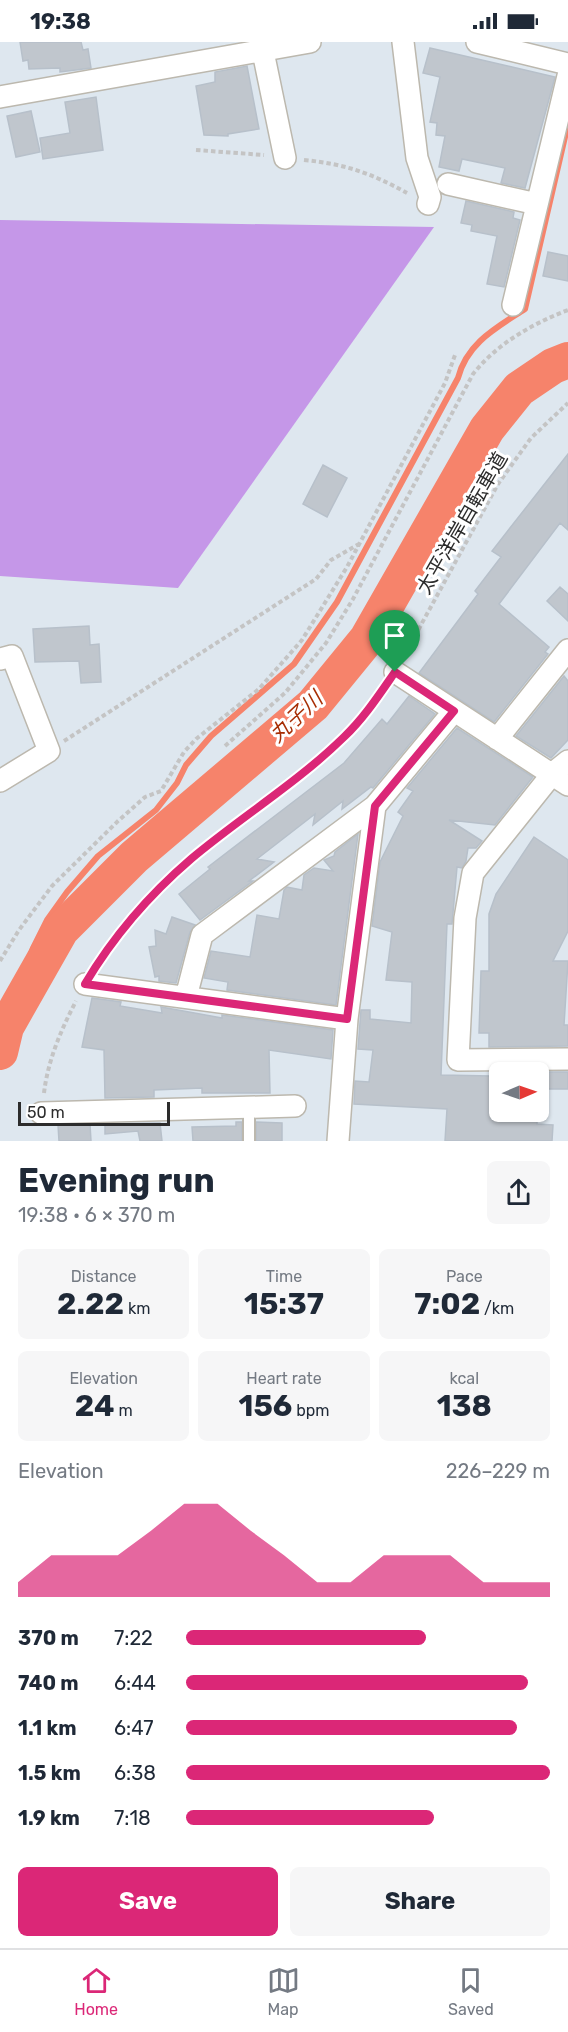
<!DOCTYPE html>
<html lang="en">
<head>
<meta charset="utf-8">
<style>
  :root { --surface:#fff; --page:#f6f6f7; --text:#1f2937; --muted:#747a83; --line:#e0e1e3; --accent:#db2777 }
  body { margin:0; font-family:Rubik,"Noto Sans JP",sans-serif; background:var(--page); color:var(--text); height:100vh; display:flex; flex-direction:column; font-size:22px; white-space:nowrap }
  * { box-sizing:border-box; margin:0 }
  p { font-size:20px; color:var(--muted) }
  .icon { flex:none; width:33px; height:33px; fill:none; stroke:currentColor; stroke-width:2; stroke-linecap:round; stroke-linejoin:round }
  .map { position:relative; height:1099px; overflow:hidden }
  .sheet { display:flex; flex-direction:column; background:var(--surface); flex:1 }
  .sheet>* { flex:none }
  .needle { width:39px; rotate:88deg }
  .controls { position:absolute; left:489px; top:1020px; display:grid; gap:12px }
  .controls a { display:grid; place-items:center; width:60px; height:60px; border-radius:9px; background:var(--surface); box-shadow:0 2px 4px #0004; font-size:30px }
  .scale { position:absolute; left:18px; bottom:15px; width:152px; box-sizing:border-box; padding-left:6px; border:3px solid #2c2c2c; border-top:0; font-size:16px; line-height:21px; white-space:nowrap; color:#2c2c2c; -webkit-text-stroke:4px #fff; paint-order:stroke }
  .pin { position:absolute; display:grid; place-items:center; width:51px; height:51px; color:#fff; margin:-62px -26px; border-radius:50% 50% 50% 0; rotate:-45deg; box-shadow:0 0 6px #0007 }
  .pin .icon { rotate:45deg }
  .round { display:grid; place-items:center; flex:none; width:63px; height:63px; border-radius:9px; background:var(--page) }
  .summary { display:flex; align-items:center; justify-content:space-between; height:102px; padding:0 18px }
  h1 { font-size:33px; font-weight:700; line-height:45px }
  .stats { display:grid; grid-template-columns:repeat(3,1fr); gap:9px; height:102px; padding:6px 18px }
  .stats div { display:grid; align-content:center; border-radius:9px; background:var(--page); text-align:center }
  .stats b { font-size:30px; font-weight:700 }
  .stats small { font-size:16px; font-weight:400 }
  .stats p { font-size:16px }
  .chart { height:168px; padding:12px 18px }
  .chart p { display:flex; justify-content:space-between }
  .chart svg { width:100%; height:108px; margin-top:6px; fill:var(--accent); opacity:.7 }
  .button { display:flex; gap:12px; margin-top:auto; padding:12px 18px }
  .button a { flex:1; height:69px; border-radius:9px; background:var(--accent); color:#fff; font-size:24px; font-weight:700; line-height:69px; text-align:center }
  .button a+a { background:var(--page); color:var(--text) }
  ul { padding:0 18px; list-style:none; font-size:20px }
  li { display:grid; grid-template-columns:96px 72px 1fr; align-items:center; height:45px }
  li i { height:15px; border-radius:8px; background:var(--accent) }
  .status { display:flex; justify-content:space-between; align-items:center; height:42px; padding:0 30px; background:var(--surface); direction:ltr }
  .status svg { height:16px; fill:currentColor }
  .tabs { display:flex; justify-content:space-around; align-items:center; height:84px; border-top:2px solid var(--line); background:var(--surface); font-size:16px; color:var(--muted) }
  .tabs a { display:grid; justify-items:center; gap:3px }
  .tabs .active { color:var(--accent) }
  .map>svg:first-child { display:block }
  .green { fill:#c597e8 }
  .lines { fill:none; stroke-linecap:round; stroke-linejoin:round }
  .stream { stroke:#f6836b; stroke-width:6 }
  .river { stroke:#f6836b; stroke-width:36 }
  .building { fill:#c0c6cd; stroke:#b7c0ca; stroke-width:1.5 }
  .lane-casing { stroke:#bcb8ae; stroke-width:14 }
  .street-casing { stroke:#bcb8ae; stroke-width:24 }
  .path { stroke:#c4c4c4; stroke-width:4; stroke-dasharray:4.5 3; stroke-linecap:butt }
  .lane { stroke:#fff; stroke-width:10 }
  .street { stroke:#fff; stroke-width:21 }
  .route-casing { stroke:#fff; stroke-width:12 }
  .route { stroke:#db2777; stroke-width:8 }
  .labels { text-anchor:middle; stroke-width:6; stroke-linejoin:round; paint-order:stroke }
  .street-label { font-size:20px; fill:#2c2c2c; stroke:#fff }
  .water-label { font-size:21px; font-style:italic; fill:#a72e05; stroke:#fff }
</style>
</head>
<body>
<div class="status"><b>19:38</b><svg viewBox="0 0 49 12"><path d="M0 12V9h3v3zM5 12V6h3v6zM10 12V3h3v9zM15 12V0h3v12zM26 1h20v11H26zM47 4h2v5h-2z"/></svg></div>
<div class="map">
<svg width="568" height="1099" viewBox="0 0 568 1099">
  <rect width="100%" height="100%" fill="#dee7ef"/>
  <path class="green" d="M0,178l434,7 -256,361 -178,-12z"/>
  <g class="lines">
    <path class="stream" d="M6,985l27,-79 14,-28 20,-28 31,-36 58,-46 21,-27 9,-18 25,-29 83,-72 43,-62 121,-224c9,-35 38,-50 67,-69l43,-185"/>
    <path class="river" d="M0,1010l6,-25 55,-97 73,-73 179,-152 54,-66 120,-210 32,-40 34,-23 15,-6"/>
  </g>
  <path class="building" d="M20,0h61l2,8 5,-1 3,19 -31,4v-4l-31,1 -1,-9 -5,1z
    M430,6l125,29 -30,111 -24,-5 4,-15 -43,-9 -3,12 -20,-4 6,-31 -9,-1 1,-12 -7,-1 10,-45 -17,-4z
    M247,24l12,63 -31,5v2l-24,-1 -8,-49 19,-4v-10z
    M96,55l7,53 -60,9 -3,-21 30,-5 -5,-31z
    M31,69l9,41 -24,5 -9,-41z
    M466,159l48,11 -1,6 7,2 -16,67 -17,-3 10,-48 -26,-5 1,-6 -11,-2z
    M548,210l20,4v25l-25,-5z
    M568,412v76l-8,-7 -61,81 50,43 -4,5 3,2 -54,68 -75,-49 59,-79 -3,-3 26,-34 -9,-6z
    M323,423l24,13 -20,39 -24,-13z
    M560,545l8,7v27l-21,-20z
    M89,584l1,19 9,-1 2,38 -20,1 -2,-22 -44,1 -2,-33z
    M564,634l4,5v59l-17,18 -35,-22z
    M409,654l26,18 -62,74 -2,-1 -29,22 1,-8 -30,24 2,-11 -58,45 17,3 -25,19h4l-53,39 -21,-26 31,-25 -2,-2 136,-104 38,-44 5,5z
    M457,686l76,49 -38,48 -46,-5 33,21 -6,7h-8l-2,13 -4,7 -5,-1 -5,57h-5l-6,151 50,1v7h9v29h37v12l16,1 -1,16h-107l2,-32 -93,-5 1,-23 14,1 4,-32 -15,-1 3,-39h9v9l41,4 1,-41 -26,-2 6,-48 -20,-6 8,-64 23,-46 -5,-4 15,-21 -6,-3z
    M358,792l-22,171 -109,-15 1,-8 -24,-4 7,-27 39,6 7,-42 22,4 5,-29 3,-3 15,3 2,-15 10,-7 19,3 -9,-11 10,-4 1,-4z
    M534,795l34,23v71l-15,30h15l-4,64h4v21l-79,1v-14h-10l2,-62h8v-57l7,-20z
    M172,875l23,8 -5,7 -14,51 -17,-2v-5l-4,1 -6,-30 7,-1 -1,-16 11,4z
    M92,956l29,4 -1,4 42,7 -1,-6 61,11v-3l111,15 -2,29 -62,-9 1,43h-68v-5l-48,2v7l-49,1 -1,-48 -22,-3z
    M543,1030h25v17h-26z
    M236,1080h6v19h-49l-1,-14 44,-1z
    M256,1080l26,1v18h-26z
    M160,1081l2,18h-22l-2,-10 -33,3v-10z
    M90,1082l1,17h-32l-1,-16z"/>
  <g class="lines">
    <g class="lane-casing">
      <path id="lane" d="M249,1066v33"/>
    </g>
    <g class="street-casing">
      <path id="street" d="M261,0l24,116
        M403,0l14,116 13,39 -2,7
        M477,0l91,22
        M0,55l310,-55
        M448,142l89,20
        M513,263l55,-229
        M0,617l12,-3 37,95 -49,30
        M395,630l173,113
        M497,697l71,-89
        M568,719l-15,12 -80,100 -8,45 -7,142 110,-1
        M85,942l262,35
        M186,955l16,-62 173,-129 79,-95
        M41,1071l254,-7
        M338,1099l9,-122 28,-213"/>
    </g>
    <path class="path" d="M196,108l68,5
      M304,118c41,4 67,13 103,33
      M404,614l94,-172 33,-46 37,-35
      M64,699l252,-162 15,-19 28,-16
      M225,704l60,-53 41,-50 27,-44 120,-225c25,-31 59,-50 95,-64
      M0,919l19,-31 33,-44 66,-65 27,-24 16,-6 23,-39 12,-13 63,-50 43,-49 45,-73 98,-184 10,-28
      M96,924c70,-118 211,-167 288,-278
      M44,1051c4,-33 17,-63 32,-92"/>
    <use href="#lane" class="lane"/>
    <use href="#street" class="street"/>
  </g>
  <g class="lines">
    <g class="route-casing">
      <path id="route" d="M395,630l59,39 -79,95 -28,213 -262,-35c28,-47 64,-89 106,-125 50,-42 106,-76 153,-122 20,-19 35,-42 51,-65z"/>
    </g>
    <use href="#route" class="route"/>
  </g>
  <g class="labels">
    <g class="street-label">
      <text transform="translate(462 481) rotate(-60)" y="7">太平洋岸自転車道</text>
    </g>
    <g class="water-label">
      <text transform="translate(296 675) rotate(-43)" y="7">丸子川</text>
    </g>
  </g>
</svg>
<div class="controls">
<a><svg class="needle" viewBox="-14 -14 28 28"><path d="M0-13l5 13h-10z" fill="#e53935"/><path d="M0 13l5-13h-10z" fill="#747a83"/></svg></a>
</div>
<div class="scale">50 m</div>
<div class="pin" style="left:395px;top:630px;background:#1e9e55"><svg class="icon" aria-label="arrive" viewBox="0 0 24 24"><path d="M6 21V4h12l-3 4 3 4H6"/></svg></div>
</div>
<section class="sheet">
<div class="summary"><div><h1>Evening run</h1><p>19:38 · 6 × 370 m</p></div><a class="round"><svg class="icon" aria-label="share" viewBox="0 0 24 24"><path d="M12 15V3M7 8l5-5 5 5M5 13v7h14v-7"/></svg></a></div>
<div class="stats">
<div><p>Distance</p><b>2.22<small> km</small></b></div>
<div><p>Time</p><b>15:37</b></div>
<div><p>Pace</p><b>7:02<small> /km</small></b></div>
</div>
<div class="stats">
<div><p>Elevation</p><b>24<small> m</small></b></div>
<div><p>Heart rate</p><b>156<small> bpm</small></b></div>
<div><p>kcal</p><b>138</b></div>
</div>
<div class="chart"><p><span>Elevation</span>226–229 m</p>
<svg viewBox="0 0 160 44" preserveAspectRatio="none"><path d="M0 44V38L10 27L20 27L30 27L40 17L50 6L60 6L70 17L80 27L90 38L100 38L110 27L120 27L130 27L140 38L150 38L160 38V44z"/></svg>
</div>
<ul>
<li><b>370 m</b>7:22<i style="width:66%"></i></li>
<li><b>740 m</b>6:44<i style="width:94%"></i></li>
<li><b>1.1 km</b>6:47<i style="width:91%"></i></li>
<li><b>1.5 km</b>6:38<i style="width:100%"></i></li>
<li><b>1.9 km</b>7:18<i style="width:68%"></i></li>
</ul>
<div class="button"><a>Save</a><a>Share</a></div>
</section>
<nav class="tabs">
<a class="active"><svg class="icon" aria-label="home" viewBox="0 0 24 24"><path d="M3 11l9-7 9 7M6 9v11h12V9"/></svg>Home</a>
<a><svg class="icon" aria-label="map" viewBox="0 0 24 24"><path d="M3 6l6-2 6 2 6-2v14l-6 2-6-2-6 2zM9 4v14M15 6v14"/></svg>Map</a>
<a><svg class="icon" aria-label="saved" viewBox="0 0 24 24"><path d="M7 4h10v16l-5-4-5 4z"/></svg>Saved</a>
</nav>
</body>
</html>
